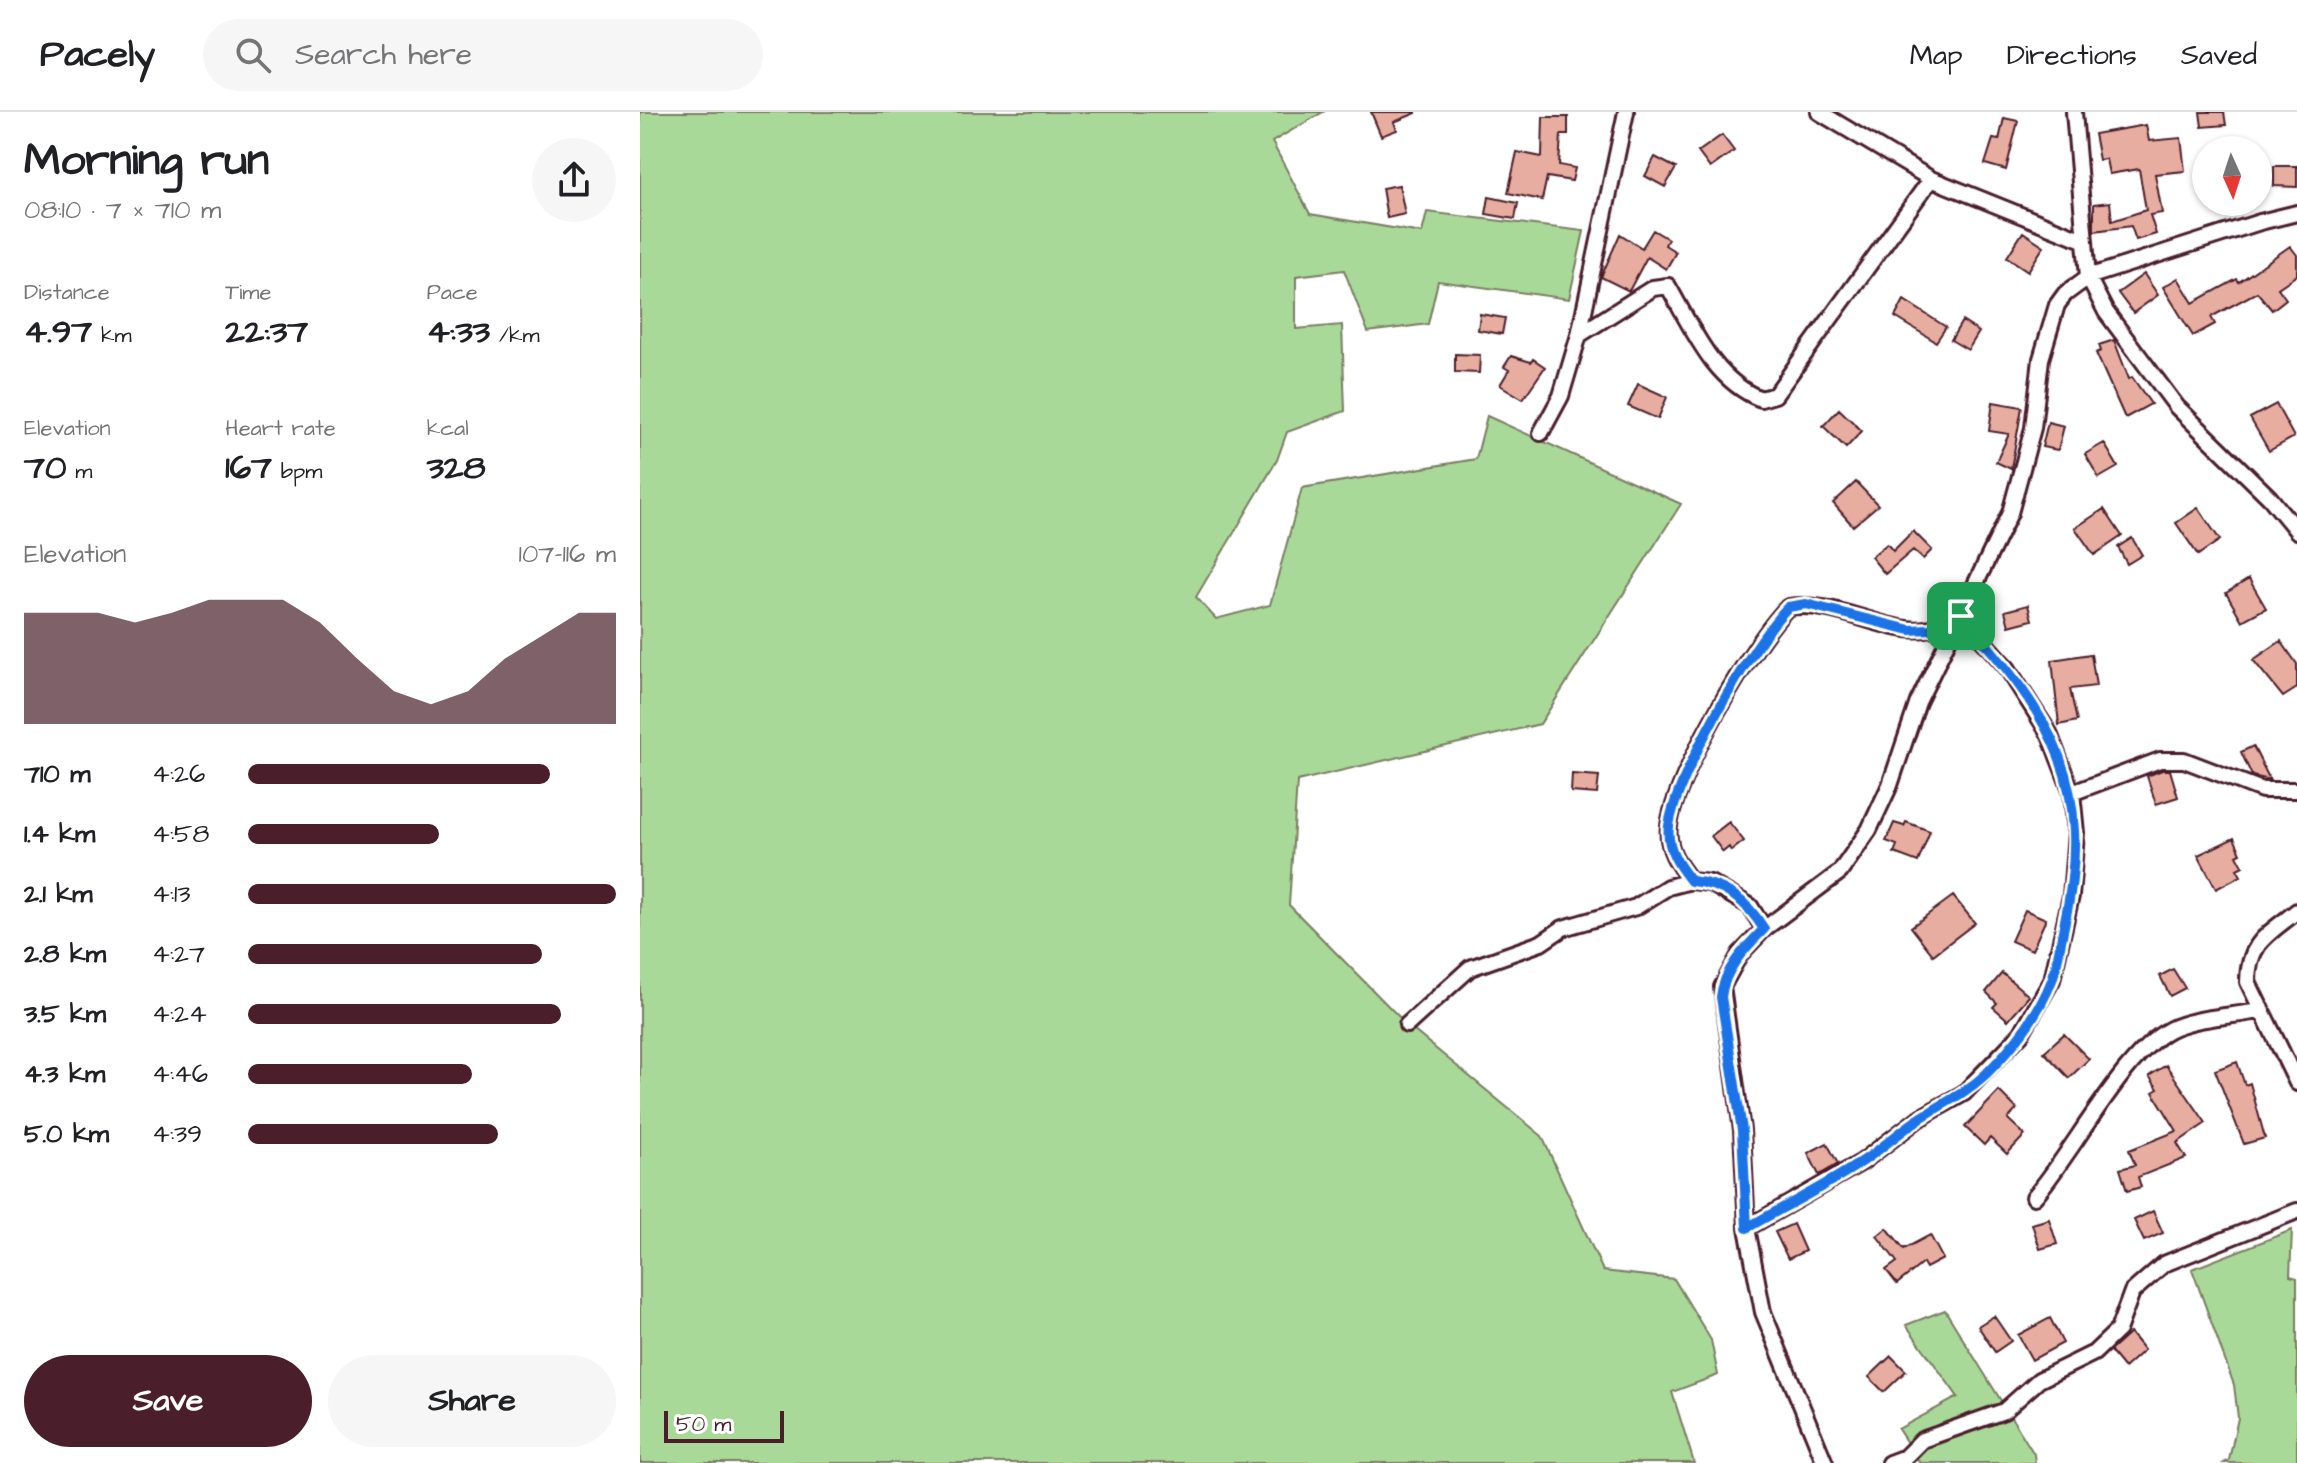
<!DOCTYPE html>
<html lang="en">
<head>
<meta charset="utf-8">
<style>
  :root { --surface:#fff; --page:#f6f6f6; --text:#202124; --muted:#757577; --line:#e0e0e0; --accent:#4a1f2b }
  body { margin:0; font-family:"Architects Daughter",sans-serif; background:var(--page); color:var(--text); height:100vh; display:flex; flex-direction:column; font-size:30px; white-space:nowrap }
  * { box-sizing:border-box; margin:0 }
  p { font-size:26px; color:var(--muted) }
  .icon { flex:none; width:44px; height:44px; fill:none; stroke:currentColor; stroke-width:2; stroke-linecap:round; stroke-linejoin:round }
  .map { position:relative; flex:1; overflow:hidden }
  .details { display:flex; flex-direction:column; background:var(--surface); width:640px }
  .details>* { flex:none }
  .needle { width:52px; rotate:177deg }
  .controls { position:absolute; left:1552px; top:24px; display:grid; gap:16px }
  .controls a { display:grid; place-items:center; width:80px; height:80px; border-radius:50%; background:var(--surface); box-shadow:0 2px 6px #0004; font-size:40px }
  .scale { position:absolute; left:24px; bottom:20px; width:120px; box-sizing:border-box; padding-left:8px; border:4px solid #4a1f2b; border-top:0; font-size:22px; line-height:28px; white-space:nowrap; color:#4a1f2b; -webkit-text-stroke:6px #fff; paint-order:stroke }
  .pin { position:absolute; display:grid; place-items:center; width:68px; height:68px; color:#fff; margin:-34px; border-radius:16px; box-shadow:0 4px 12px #0006 }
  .round { display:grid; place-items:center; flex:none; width:84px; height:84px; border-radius:42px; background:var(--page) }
  .overview { display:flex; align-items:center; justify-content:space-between; height:136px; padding:0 24px }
  h1 { font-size:44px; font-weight:700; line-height:60px }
  .figures { display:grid; grid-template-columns:repeat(3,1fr); gap:12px; height:136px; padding:8px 24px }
  .figures div { display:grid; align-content:center }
  .figures b { font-size:34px; font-weight:700 }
  .figures small { font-size:22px; font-weight:400 }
  .figures p { font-size:22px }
  .chart { height:224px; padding:16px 24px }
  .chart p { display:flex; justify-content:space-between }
  .chart svg { width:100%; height:144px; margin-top:8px; fill:var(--accent); opacity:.7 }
  .cta { display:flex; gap:16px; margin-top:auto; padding:16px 24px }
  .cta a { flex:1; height:92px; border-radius:48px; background:var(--accent); color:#fff; font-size:32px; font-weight:700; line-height:92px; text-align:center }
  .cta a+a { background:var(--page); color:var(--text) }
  ul { padding:0 24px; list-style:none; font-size:26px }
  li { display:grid; grid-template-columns:128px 96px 1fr; align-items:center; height:60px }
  li i { height:20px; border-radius:10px; background:var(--accent) }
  header { display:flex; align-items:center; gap:48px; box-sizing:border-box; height:112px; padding:0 40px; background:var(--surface); border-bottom:2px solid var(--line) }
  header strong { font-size:38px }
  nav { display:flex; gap:44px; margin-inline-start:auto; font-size:28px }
  .search { width:560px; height:72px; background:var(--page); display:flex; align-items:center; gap:20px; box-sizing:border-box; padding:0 28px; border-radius:44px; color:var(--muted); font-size:30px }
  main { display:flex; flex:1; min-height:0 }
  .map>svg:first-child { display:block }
  .green { fill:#a9d999; stroke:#7a7c62; stroke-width:2 }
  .building { fill:#e7ada0; stroke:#4a1f2b; stroke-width:2 }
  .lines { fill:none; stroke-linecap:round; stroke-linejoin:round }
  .minor-casing { stroke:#4a1f2b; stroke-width:20 }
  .minor { stroke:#fff; stroke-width:14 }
  .route-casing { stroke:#fff; stroke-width:16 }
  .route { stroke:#1a73e8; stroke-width:10 }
</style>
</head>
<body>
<header>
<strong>Pacely</strong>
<div class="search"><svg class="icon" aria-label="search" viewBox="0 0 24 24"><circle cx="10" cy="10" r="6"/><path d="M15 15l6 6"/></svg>Search here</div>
<nav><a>Map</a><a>Directions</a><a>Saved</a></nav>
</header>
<main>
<section class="details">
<div class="overview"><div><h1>Morning run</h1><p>08:10 · 7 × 710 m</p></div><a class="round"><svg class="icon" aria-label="share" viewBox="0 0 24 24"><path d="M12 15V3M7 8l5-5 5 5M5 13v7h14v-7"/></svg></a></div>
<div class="figures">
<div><p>Distance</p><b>4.97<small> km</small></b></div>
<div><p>Time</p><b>22:37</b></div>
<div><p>Pace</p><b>4:33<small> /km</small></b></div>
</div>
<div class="figures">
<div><p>Elevation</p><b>70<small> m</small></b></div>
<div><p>Heart rate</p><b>167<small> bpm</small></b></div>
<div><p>kcal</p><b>328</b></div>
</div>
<div class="chart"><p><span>Elevation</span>107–116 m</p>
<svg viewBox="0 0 160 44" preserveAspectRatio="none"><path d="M0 44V10L10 10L20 10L30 13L40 10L50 6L60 6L70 6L80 13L90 24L100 34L110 38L120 34L130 24L140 17L150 10L160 10V44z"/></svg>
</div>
<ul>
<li><b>710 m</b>4:26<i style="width:82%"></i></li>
<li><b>1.4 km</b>4:58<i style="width:52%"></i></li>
<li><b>2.1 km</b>4:13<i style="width:100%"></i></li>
<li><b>2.8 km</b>4:27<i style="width:80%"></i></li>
<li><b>3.5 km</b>4:24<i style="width:85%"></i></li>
<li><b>4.3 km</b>4:46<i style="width:61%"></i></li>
<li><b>5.0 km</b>4:39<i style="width:68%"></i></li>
</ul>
<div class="cta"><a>Save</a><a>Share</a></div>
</section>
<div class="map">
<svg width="1657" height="1351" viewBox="0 0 1657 1351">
  <rect width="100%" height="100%" fill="#fff"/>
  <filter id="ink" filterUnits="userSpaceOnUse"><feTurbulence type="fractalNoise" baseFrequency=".0125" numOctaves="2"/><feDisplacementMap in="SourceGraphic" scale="16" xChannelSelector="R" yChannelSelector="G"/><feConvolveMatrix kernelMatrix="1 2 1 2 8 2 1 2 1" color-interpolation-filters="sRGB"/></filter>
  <g filter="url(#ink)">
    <path class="green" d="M0,0h683l-51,30 38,72 112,19 5,-21 157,19 -15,68 -131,-18 -10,43 -60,8 -24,-62 -48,6v53l46,-4 3,86 -58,21 -10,28 -81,137 20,22 54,-14 32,-117 174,-29 11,-43 194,88 -141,220 -243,57 -8,124 118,120 135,111 61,135 71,8 37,61 7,35 -46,17 22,71h-1054z
      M1652,1118l-2,46 7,2v185h-73l5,-3 9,-42 -4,-33 -42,-116z
      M1305,1198l89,144 1,9h-115l-22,-34 60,-32 -52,-72z"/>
    <path class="building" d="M731,0h45v1l-22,9 3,8 -16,6z
      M1560,0h24l2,13 -24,2z
      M903,5h25v18h-7l-2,30 16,3 -3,13 -25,-4 -5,23 -34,-7 9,-41 25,5z
      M1364,6l14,3 -12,49 -21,-6 8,-25 6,1z
      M1506,13l3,16 32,-3 4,33 -30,3 7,39 -12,2 6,19 -20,6 -5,-14 -37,5v-27l16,-2 2,19 34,-11 -7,-41 -30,5 -3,-15 -7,1 -5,-26z
      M1082,23l12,16 -24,17 -12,-16z
      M1015,45l21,11 -11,19 -20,-11z
      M1634,54h23v21l-23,-1z
      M759,73l6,29 -18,4 -5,-30z
      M849,85l29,6 -3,16 -29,-5z
      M1013,118l15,9 -3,6 11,7 -10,17 -19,-12 -18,34 -28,-14 19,-43 22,14z
      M1383,120l21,14 -16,25 -21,-14z
      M1650,134l7,9v20l-19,13 8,11 -14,11 -15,-18 -46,25 4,7 -22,12 -30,-49 15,-9 15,25 44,-24 2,3z
      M1504,162l14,21 -25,18 -15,-20z
      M1264,188l42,27 -10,15 -41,-25z
      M840,202l25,4 -3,16 -24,-4z
      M1322,209l17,11 -11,18 -17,-10z
      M1474,228l15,39 3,-2 19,27 -26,14 -29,-65 5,-2 -2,-6z
      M815,242l25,1 -1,18 -24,-1z
      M871,244l20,6 2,-3 12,8 -22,32 -23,-14 9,-15 -5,-3z
      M998,272l29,13 -9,22 -30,-13z
      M1353,290l29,5 -11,62 -15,-7 13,-28 -20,-3z
      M1636,292l18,33 -25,14 -19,-33z
      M1199,297l23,22 -16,17 -23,-22z
      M1408,310l16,4 -6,24 -16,-3z
      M1464,331l14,24 -19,11 -14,-24z
      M1216,370l22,23 -25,21 -20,-23z
      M1558,396l22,32 -22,15 -22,-32z
      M1464,397l18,27 -28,19 -19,-27z
      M1273,419l19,19 -9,9 -10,-9 -28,24 -14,-17 16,-13 6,7z
      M1492,426l10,17 -15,9 -9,-17z
      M1609,467l17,29 -24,13 -16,-28z
      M1388,493l4,15 -23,6 -4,-15z
      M1641,529l16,23v24l-14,9 -30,-37z
      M1451,542l5,32 -26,3 7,32 -18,4 -7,-65z
      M1613,634l17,34 -18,-4 -11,-24z
      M1522,658h8l8,27 -22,7 -9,-28z
      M932,662l27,2 -2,18 -26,-2z
      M1089,710l15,19 -13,10 -2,-4 -6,5 -12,-16z
      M1266,710l24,9 -12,31 -24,-9 3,-8 -11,-4 8,-18 10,3z
      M1594,726l7,15 -4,2 6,11 -6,3 4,7 -25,13 -18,-34z
      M1313,784l22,27 -42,32 -22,-28z
      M1385,798l21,9 -14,31 -21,-9z
      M1533,857l12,19 -15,8 -10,-20z
      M1362,861l27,23 -21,24 -15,-13 4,-4 -11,-11z
      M1424,922l25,25 -20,19 -25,-26z
      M1597,950l8,23 5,-2 15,55 -21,6 -29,-74z
      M1526,953l40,58 -29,20 9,15 -48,19 3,10 -14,4 -7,-22 15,-4 -6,-15 48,-19 -24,-39 5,-3 -9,-13z
      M1359,979l18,18 -9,10 17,16 -18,19 -17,-16 -6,7 -19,-18z
      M1187,1031l11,21 -19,11 -11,-22z
      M1513,1099l10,22 -19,8 -10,-21z
      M1409,1107l8,25 -17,5 -8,-25z
      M1153,1112l12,27 -17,8 -13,-27z
      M1247,1116l17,21 26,-14 13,24 -17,9 -3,-5 -26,21 -11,-14 11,-8 -20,-26z
      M1354,1204l17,25 -16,11 -17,-26z
      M1410,1206l13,25 -31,17 -14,-25z
      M1490,1221l14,17 -20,18 -14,-17z
      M1251,1244l15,15 -22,21 -15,-15z"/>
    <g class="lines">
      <g class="minor-casing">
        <path id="minor" d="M1179,0l112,67 152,61
          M1434,0l14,165 18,35 71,95 93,91 27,33
          M939,223l74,-47 15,-2c25,43 45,94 93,113l14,-4 156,-216
          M901,321l20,-37 18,-61 47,-223
          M1432,681l88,-33h24l78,30h35
          M1051,769c-13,-16 -25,-33 -22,-55 6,-50 83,-183 119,-219 49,-8 103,31 143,21 10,-2 20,-8 30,-12l45,50 43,67 23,60 4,40 -5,63 -19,84 -31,54 -57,59 -46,26 -56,43 -115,66
          M1657,799c-28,23 -49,31 -49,71l49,101
          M767,913l63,-57 71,-25 22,-15 73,-21 32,-20 23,-6 19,2 40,23 14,23
          M1394,1085c38,-42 93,-151 141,-170 26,-10 58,-11 85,-16
          M1185,1351l-62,-151 -16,-84 -5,-98 -20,-143 18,-33 24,-25 76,-57 29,-42 21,-45 28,-83 92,-189 23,-85 8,-69 16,-54 8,-11 23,-17 172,-55 37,-9
          M1249,1351l16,-6 17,-17 82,-29 35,-31 55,-27 24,-23 14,-38 32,-28 133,-53"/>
      </g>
      <use href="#minor" class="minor"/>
    </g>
  </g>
  <g class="lines" filter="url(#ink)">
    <g class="route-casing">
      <path id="route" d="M1166,492l104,26 20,-1 31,-13c93,102 134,169 103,310 -4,18 -6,37 -12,54 -13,34 -40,68 -66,94 -21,20 -46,31 -70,47 -19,13 -35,28 -53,40 -37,25 -78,45 -116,67l-5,-98 -21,-133c3,-28 24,-49 43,-68 -18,-29 -39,-45 -73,-48 -13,-16 -25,-34 -22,-55 7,-50 83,-183 119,-219z"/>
    </g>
    <use href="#route" class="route"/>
  </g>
</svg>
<div class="controls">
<a><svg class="needle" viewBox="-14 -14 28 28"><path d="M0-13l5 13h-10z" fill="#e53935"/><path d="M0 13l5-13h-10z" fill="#757577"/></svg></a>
</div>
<div class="scale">50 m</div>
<div class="pin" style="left:1321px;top:504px;background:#1e9e55"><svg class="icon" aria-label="arrive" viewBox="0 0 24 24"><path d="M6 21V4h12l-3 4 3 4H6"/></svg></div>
</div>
</main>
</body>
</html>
